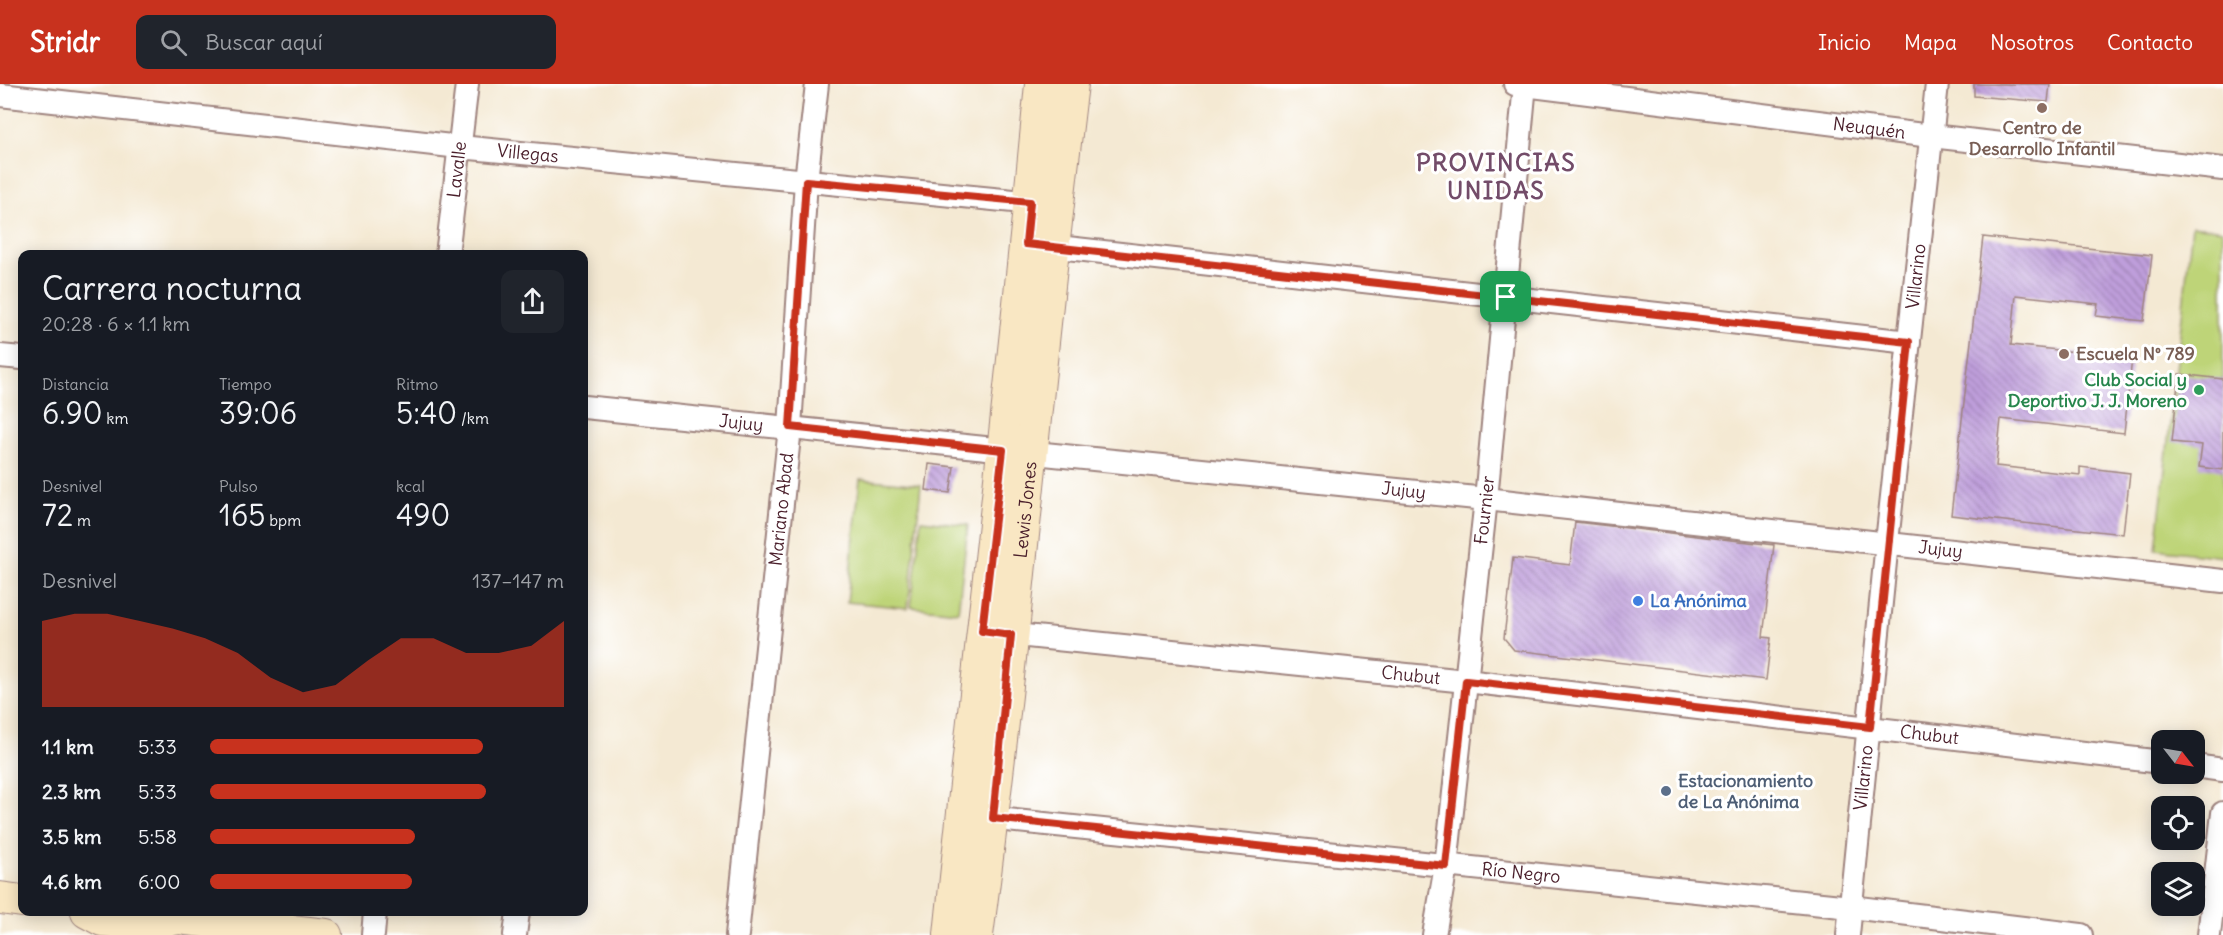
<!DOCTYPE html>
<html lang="es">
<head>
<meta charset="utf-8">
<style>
  :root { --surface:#171b24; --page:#20242c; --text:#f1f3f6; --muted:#9ea1a6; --accent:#c8321e }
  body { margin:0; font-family:Delius,sans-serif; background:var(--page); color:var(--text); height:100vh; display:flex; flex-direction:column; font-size:22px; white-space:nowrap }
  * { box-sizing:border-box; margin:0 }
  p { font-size:20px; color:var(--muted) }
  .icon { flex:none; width:33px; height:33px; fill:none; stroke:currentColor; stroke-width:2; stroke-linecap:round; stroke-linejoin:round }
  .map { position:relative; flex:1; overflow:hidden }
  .drawer { position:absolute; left:18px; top:166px; width:570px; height:666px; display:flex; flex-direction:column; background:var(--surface); border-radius:12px; box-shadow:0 3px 15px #0003 }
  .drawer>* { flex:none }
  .needle { width:39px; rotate:121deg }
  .controls { position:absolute; left:2151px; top:646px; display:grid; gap:12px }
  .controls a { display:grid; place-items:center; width:54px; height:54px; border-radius:12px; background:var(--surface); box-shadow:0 3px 15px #0003; font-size:30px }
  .pin { position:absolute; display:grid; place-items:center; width:51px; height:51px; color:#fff; margin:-26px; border-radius:12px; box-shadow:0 3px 9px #0006 }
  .round { display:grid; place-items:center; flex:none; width:63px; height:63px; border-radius:12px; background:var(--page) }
  .headline { display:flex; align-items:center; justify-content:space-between; height:102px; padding:0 24px }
  h1 { font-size:33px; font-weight:600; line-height:45px }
  .metrics { display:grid; grid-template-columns:repeat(3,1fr); gap:9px; height:102px; padding:6px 24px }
  .metrics div { display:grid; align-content:center }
  .metrics b { font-size:30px; font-weight:600 }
  .metrics small { font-size:16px; font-weight:400 }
  .metrics p { font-size:16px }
  .chart { height:168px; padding:12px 24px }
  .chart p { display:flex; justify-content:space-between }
  .chart svg { width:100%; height:108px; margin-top:6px; fill:var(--accent); opacity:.7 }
  ul { padding:0 24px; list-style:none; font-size:20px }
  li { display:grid; grid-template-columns:96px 72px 1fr; align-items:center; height:45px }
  li i { height:15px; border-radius:8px; background:var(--accent) }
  header { display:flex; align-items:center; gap:36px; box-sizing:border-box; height:84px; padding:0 30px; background:var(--accent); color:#fff }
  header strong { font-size:28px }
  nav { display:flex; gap:33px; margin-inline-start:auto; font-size:21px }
  .search { width:420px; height:54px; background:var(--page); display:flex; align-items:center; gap:15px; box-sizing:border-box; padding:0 21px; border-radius:12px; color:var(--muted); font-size:22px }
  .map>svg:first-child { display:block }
  .pitch { fill:#bed478; stroke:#847a52; stroke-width:1.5 }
  .building { fill:url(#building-back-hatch) }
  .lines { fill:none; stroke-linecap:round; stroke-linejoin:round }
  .minor-casing { stroke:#9f847f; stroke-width:26 }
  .secondary-casing { stroke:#9f847f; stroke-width:34 }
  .minor { stroke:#fff; stroke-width:22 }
  .secondary { stroke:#f9e7c3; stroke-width:32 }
  .route-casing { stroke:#fff; stroke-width:12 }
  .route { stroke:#c8321e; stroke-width:8 }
  .education-dot { fill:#8d6e63; stroke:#fff; stroke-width:2 }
  .leisure-dot { fill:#2e9e5b; stroke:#fff; stroke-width:2 }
  .shop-dot { fill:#3f7fe0; stroke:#fff; stroke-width:2 }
  .service-dot { fill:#5c6f8a; stroke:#fff; stroke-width:2 }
  .labels { text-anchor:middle; stroke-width:6; stroke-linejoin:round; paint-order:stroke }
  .street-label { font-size:18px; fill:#4a1f2b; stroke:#fff }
  .education-label { font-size:18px; font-weight:bold; fill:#785e54; stroke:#fff }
  .leisure-label { font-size:18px; font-weight:bold; fill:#27864d; stroke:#fff; text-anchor:end }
  .shop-label { font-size:18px; font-weight:bold; fill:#366cbe; stroke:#fff; text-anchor:start }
  .service-label { font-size:18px; font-weight:bold; fill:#4e5e75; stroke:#fff; text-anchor:start }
  .district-label { font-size:24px; font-weight:bold; letter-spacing:1.5px; fill:#734c69; stroke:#fff }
</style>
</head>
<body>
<header>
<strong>Stridr</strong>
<div class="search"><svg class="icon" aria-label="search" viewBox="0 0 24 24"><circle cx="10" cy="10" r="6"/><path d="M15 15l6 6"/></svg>Buscar aquí</div>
<nav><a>Inicio</a><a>Mapa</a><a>Nosotros</a><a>Contacto</a></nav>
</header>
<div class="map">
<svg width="2223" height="851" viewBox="0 0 2223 851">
  <defs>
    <pattern id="building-back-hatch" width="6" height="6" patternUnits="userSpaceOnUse" patternTransform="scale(1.5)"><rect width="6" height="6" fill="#bf9fdc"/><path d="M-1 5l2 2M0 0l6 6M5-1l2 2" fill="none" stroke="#9d81b3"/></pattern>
  </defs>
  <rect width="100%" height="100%" fill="#fff"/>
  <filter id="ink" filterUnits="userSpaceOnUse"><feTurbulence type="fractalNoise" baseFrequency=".0167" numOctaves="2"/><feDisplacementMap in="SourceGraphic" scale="12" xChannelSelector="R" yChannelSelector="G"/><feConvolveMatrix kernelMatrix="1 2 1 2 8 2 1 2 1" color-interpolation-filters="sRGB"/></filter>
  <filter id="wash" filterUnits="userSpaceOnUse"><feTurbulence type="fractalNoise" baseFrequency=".008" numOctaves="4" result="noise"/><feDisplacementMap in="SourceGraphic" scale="24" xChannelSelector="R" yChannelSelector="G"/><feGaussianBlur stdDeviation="1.35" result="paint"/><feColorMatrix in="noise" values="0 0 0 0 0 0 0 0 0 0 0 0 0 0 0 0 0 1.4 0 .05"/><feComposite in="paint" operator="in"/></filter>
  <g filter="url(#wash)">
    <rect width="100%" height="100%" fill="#f4e9d3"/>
    <path class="pitch" d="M2192,142l31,4v327l-67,-8z
      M860,395l61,6 -13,123 -61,-6z
      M921,436l47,5 -10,87 -47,-5z"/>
    <g id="blocks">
      <path class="building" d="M1974,0h76l-2,18 -74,-6z
        M1983,153l169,18 -8,66 -48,-5 2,-12 -82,-9 -5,50 121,13 -8,75 -123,-14 -5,47 84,9v-8l50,6 -7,61 -172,-19z
        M2179,290l44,5v91l-24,-3 3,-22 -30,-3z
        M929,380l25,3 -4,26 -24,-3z
        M1575,438l199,23 -11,92 8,1 -5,42 -252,-30 -10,-12 9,-80 57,7z"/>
    </g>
  </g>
  <g filter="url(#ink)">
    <use href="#blocks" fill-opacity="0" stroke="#9f847f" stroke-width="1.5"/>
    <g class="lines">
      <g class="minor-casing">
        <g id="minor">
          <path id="s1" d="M1515,0l416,52 292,33"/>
          <path id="s2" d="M0,11l460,52 584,57"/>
          <path d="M1040,161l869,97"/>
          <path id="s3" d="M447,171l20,-171"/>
          <path d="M0,272l22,2"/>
          <path id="s4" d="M584,323l902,92 737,82"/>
          <path id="s5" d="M997,549l469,48 696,81"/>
          <path d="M2194,682l29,4"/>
          <path id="s6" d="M978,733l873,90 230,28"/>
          <path d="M373,851l2,-23"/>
          <path d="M515,851l3,-23"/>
          <path id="s7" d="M737,851l53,-508 16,-246 11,-97"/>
          <path id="s8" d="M1434,851l12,-69 40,-367 39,-415"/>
          <path id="s9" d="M1848,851l39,-393 50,-458"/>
          <path d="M2209,851l14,-122"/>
        </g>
      </g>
      <g class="secondary-casing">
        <g id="secondary">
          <path d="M0,814l22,3"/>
          <path d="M87,828l15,8 44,4 33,-6 147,17"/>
          <path d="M950,851c29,-284 65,-567 91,-851"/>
          <path id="s10" d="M977,851c38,-283 60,-568 95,-851"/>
        </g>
      </g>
      <use href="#minor" class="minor"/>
      <use href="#secondary" class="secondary"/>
    </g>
  </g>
  <g class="lines" filter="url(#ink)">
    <g class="route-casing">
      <path id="route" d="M806,97l224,21 -4,42 883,98 -39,385 -404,-46 -20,185 -453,-48 18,-183 -29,-4 21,-181 -213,-23z"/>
    </g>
    <use href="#route" class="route"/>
  </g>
  <g class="education-dot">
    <circle cx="2042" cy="24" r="6"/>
    <circle cx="2064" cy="270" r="6"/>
  </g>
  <circle class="leisure-dot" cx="2199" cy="306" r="6"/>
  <circle class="shop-dot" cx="1638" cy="517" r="6"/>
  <circle class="service-dot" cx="1666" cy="707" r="6"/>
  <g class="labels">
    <g class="street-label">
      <text dy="6" stroke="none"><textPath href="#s1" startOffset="357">Neuquén</textPath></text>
      <text dy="6" stroke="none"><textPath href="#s2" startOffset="531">Villegas</textPath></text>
      <text dy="6" stroke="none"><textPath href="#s3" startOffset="86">Lavalle</textPath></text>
      <text dy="6" stroke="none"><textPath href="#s9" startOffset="662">Villarino</textPath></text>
      <text dy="6" stroke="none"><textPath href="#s4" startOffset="158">Jujuy</textPath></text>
      <text dy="6" stroke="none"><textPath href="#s4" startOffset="824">Jujuy</textPath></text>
      <text dy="6" stroke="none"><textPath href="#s7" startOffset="428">Mariano Abad</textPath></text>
      <text dy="6" stroke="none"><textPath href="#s10" startOffset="428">Lewis Jones</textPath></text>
      <text dy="6" stroke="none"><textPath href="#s8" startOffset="428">Fournier</textPath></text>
      <text dy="6" stroke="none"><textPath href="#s4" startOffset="1364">Jujuy</textPath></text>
      <text dy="6" stroke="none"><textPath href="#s5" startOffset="416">Chubut</textPath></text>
      <text dy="6" stroke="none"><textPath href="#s5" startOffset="938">Chubut</textPath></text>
      <text dy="6" stroke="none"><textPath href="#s9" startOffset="158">Villarino</textPath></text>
      <text dy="6" stroke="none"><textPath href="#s6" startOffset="546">Río Negro</textPath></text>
    </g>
    <g class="education-label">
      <text x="2042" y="50">Centro de<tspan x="2042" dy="21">Desarrollo Infantil</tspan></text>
      <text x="2076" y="276" text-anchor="start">Escuela N° 789</text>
    </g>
    <g class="leisure-label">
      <text x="2187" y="302">Club Social y<tspan x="2187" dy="21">Deportivo J. J. Moreno</tspan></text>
    </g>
    <g class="shop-label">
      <text x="1650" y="523">La Anónima</text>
    </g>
    <g class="service-label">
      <text x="1678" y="703">Estacionamiento<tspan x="1678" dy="21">de La Anónima</tspan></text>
    </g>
    <g class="district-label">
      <text x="1496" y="87">PROVINCIAS<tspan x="1496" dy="28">UNIDAS</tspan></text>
    </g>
  </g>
</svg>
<div class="controls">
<a><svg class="needle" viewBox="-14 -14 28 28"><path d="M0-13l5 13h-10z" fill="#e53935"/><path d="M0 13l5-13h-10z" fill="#9ea1a6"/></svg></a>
<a><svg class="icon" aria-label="locate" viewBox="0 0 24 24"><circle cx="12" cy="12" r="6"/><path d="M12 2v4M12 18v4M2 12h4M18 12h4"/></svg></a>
<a><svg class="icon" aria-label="layers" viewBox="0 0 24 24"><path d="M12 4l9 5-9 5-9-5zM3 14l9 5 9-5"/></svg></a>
</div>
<div class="pin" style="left:1506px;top:213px;background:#1e9e55"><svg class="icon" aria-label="arrive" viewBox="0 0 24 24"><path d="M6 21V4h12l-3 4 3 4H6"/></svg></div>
<section class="drawer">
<div class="headline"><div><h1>Carrera nocturna</h1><p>20:28 · 6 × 1.1 km</p></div><a class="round"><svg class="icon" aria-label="share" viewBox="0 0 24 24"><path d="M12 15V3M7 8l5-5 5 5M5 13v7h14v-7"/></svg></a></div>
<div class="metrics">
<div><p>Distancia</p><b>6.90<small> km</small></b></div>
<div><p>Tiempo</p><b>39:06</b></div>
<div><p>Ritmo</p><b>5:40<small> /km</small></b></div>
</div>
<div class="metrics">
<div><p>Desnivel</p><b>72<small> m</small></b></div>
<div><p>Pulso</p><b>165<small> bpm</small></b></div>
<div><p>kcal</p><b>490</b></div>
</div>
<div class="chart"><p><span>Desnivel</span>137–147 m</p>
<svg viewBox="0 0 160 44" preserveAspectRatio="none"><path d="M0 44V9L10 6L20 6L30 9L40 12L50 16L60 22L70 32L80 38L90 35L100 25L110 16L120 16L130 22L140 22L150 19L160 9V44z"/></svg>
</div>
<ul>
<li><b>1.1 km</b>5:33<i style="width:77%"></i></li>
<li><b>2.3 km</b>5:33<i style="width:78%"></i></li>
<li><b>3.5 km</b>5:58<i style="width:58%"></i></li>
<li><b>4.6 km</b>6:00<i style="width:57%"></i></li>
</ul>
</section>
</div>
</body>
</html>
